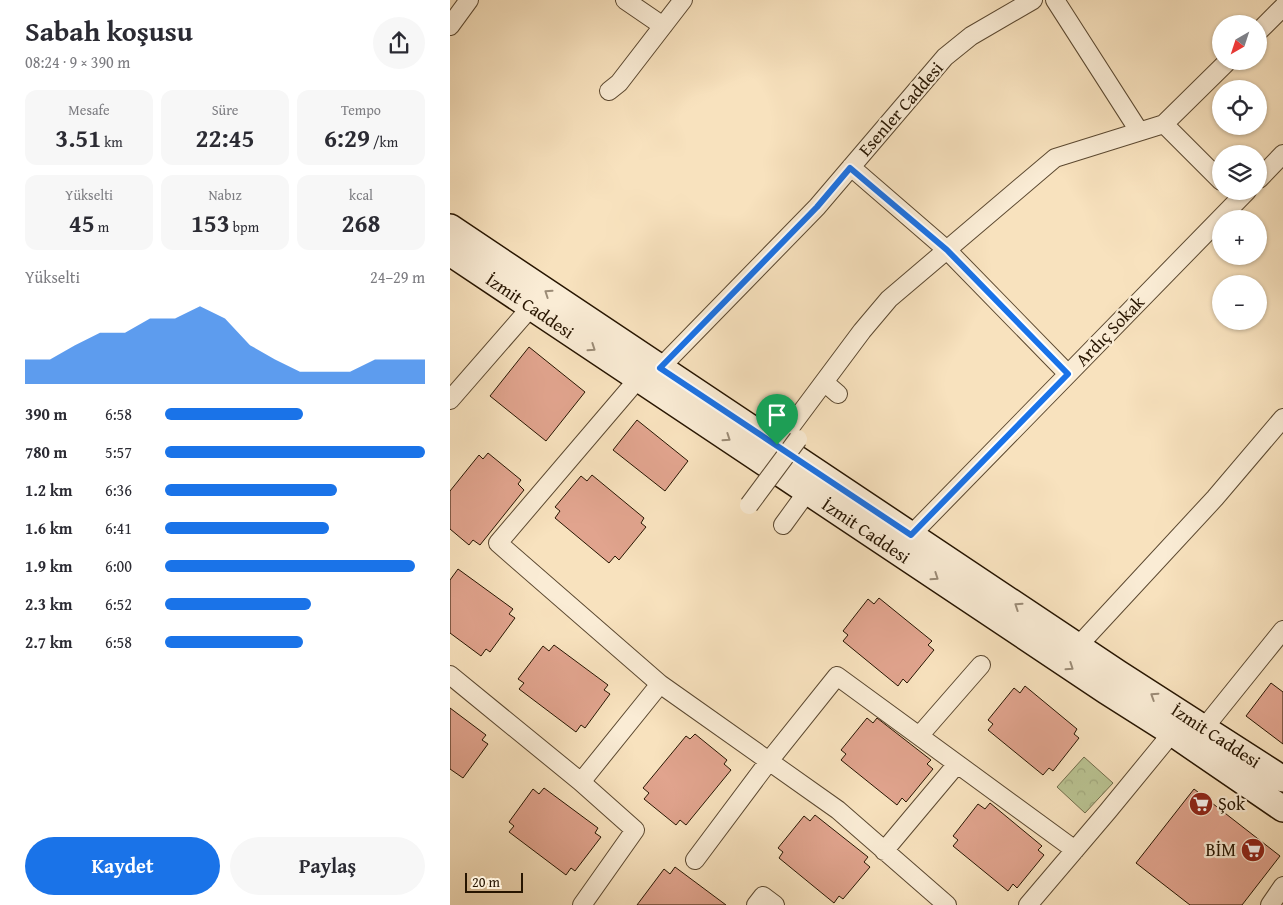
<!DOCTYPE html>
<html lang="tr">
<head>
<meta charset="utf-8">
<style>
  :root { --surface:#fff; --page:#f7f7f7; --text:#2b2b33; --muted:#7c7c81; --accent:#1a73e8 }
  body { margin:0; font-family:"Gentium Book Plus",serif; background:var(--page); color:var(--text); height:100vh; display:flex; flex-direction:column; font-size:19px; white-space:nowrap }
  * { box-sizing:border-box; margin:0 }
  p { font-size:16px; color:var(--muted) }
  .icon { flex:none; width:28px; height:28px; fill:none; stroke:currentColor; stroke-width:2; stroke-linecap:round; stroke-linejoin:round }
  .map { position:relative; flex:1; overflow:hidden }
  .sheet { display:flex; flex-direction:column; background:var(--surface); width:450px }
  .sheet>* { flex:none }
  .needle { width:32px; rotate:219deg }
  .tools { position:absolute; left:762px; top:15px; display:grid; gap:10px }
  .tools a { display:grid; place-items:center; width:55px; height:55px; border-radius:50%; background:var(--surface); box-shadow:0 1px 4px #0004; font-size:25px }
  .scale { position:absolute; left:15px; bottom:12px; width:58px; box-sizing:border-box; padding-left:5px; border:2px solid #271501; border-top:0; font-size:14px; line-height:18px; white-space:nowrap; color:#271501; -webkit-text-stroke:4px #faecd5; paint-order:stroke }
  .pin { position:absolute; display:grid; place-items:center; width:42px; height:42px; color:#fff; margin:-51px -21px; border-radius:50% 50% 50% 0; rotate:-45deg; box-shadow:0 0 5px #0007 }
  .pin .icon { rotate:45deg }
  .round { display:grid; place-items:center; flex:none; width:52px; height:52px; border-radius:26px; background:var(--page) }
  .summary { display:flex; align-items:center; justify-content:space-between; height:85px; padding:0 25px }
  h1 { font-size:28px; font-weight:700; line-height:38px }
  .metrics { display:grid; grid-template-columns:repeat(3,1fr); gap:8px; height:85px; padding:5px 25px }
  .metrics div { display:grid; align-content:center; border-radius:12px; background:var(--page); text-align:center }
  .metrics b { font-size:25px; font-weight:700 }
  .metrics small { font-size:14px; font-weight:400 }
  .metrics p { font-size:14px }
  .chart { height:140px; padding:10px 25px }
  .chart p { display:flex; justify-content:space-between }
  .chart svg { width:100%; height:90px; margin-top:5px; fill:var(--accent); opacity:.7 }
  .action { display:flex; gap:10px; margin-top:auto; padding:10px 25px }
  .action a { flex:1; height:58px; border-radius:30px; background:var(--accent); color:#fff; font-size:20px; font-weight:700; line-height:58px; text-align:center }
  .action a+a { background:var(--page); color:var(--text) }
  ul { padding:0 25px; list-style:none; font-size:16px }
  li { display:grid; grid-template-columns:80px 60px 1fr; align-items:center; height:38px }
  li i { height:12px; border-radius:6px; background:var(--accent) }
  main { display:flex; flex:1; min-height:0 }
  .map>svg:first-child { display:block }
  .forest { fill:url(#forest-crowns); stroke:#706c4a }
  .building { fill:#e1a48e; stroke:#271501 }
  .lines { fill:none; stroke-linecap:round; stroke-linejoin:round }
  .street-casing { stroke:#5b4830; stroke-width:20 }
  .secondary-casing { stroke:#271501; stroke-width:28 }
  .street { stroke:#faecd5; stroke-width:18 }
  .secondary { stroke:#faecd5; stroke-width:25 }
  .street-bridge-casing { stroke:#5b4830; stroke-width:20; stroke-linecap:butt }
  .street-bridge { stroke:#faecd5; stroke-width:18 }
  .oneway { stroke:#9b8b76 }
  .route-casing { stroke:#fff; stroke-width:10 }
  .route { stroke:#1a73e8; stroke-width:6 }
  .labels { text-anchor:middle; stroke-width:4.5; stroke-linejoin:round; paint-order:stroke }
  .street-label { font-size:18px; fill:#271501; stroke:#faecd5 }
  .poi-label { font-size:18px; fill:#271501; stroke:#faecd5; text-anchor:start }
</style>
</head>
<body>
<main>
<section class="sheet">
<div class="summary"><div><h1>Sabah koşusu</h1><p>08:24 · 9 × 390 m</p></div><a class="round"><svg class="icon" aria-label="share" viewBox="0 0 24 24"><path d="M12 15V3M7 8l5-5 5 5M5 13v7h14v-7"/></svg></a></div>
<div class="metrics">
<div><p>Mesafe</p><b>3.51<small> km</small></b></div>
<div><p>Süre</p><b>22:45</b></div>
<div><p>Tempo</p><b>6:29<small> /km</small></b></div>
</div>
<div class="metrics">
<div><p>Yükselti</p><b>45<small> m</small></b></div>
<div><p>Nabız</p><b>153<small> bpm</small></b></div>
<div><p>kcal</p><b>268</b></div>
</div>
<div class="chart"><p><span>Yükselti</span>24–29 m</p>
<svg viewBox="0 0 160 44" preserveAspectRatio="none"><path d="M0 44V32L10 32L20 25L30 19L40 19L50 12L60 12L70 6L80 12L90 25L100 32L110 38L120 38L130 38L140 32L150 32L160 32V44z"/></svg>
</div>
<ul>
<li><b>390 m</b>6:58<i style="width:53%"></i></li>
<li><b>780 m</b>5:57<i style="width:100%"></i></li>
<li><b>1.2 km</b>6:36<i style="width:66%"></i></li>
<li><b>1.6 km</b>6:41<i style="width:63%"></i></li>
<li><b>1.9 km</b>6:00<i style="width:96%"></i></li>
<li><b>2.3 km</b>6:52<i style="width:56%"></i></li>
<li><b>2.7 km</b>6:58<i style="width:53%"></i></li>
</ul>
<div class="action"><a>Kaydet</a><a>Paylaş</a></div>
</section>
<div class="map">
<svg width="833" height="905" viewBox="0 0 833 905">
  <defs>
    <pattern id="forest-crowns" width="20" height="18" patternUnits="userSpaceOnUse" patternTransform="scale(1.25)"><rect width="20" height="18" fill="#bac493"/><path d="M2 6a3 3 0 1 1 6 0M12 15a3 3 0 1 1 6 0" fill="none" stroke="#a0a87d"/></pattern>
  </defs>
  <rect width="100%" height="100%" fill="#f8e2be"/>
  <filter id="stains"><feTurbulence type="fractalNoise" baseFrequency=".004" numOctaves="4"/><feColorMatrix values="0 0 0 0 .2 0 0 0 0 .09 0 0 0 0 .02 0 0 0 .5 -.17"/></filter>
  <radialGradient id="worn" r=".72"><stop offset=".6" stop-color="#630" stop-opacity="0"/><stop offset="1" stop-color="#630" stop-opacity=".3"/></radialGradient>
  <path class="forest" d="M634,757l29,26 -28,30 -28,-26z"/>
  <path class="building" d="M79,347l56,45 -39,49 -56,-45z
    M187,420l51,41 -23,30 -52,-41z
    M38,453l33,27 -3,4 6,6 -44,55 -7,-5 -4,5 -19,-16v-38l29,-36 4,4z
    M142,475l52,43 -3,5 5,4 -27,33 -4,-4 -6,7 -54,-45 5,-7 -5,-4 26,-31 6,5z
    M8,569l55,40 -4,5 6,4 -25,34 -4,-3 -5,7 -31,-23v-53z
    M429,598l53,43 -4,4 6,5 -27,33 -4,-4 -5,7 -55,-45 5,-6 -5,-4 25,-32 6,5z
    M104,645l54,40 -4,5 6,4 -25,34 -4,-3 -5,7 -57,-43 5,-6 -6,-4 25,-33 6,5z
    M821,683l12,9v52l-37,-28z
    M575,686l52,43 -3,5 5,4 -26,33 -4,-3 -6,7 -55,-45 5,-6 -5,-4 26,-32 6,5z
    M0,708l36,27 -4,5 6,4 -25,34 -13,-9z
    M417,718l6,5 4,-5 54,42 -4,4 6,5 -27,33 -4,-4 -5,7 -56,-45 5,-6 -5,-4z
    M245,734l32,26 -3,4 7,6 -45,55 -6,-5 -4,5 -32,-26 5,-6 -6,-5 43,-52 4,3z
    M94,788l54,40 -3,5 6,4 -26,34 -4,-3 -5,7 -57,-43 5,-6 -5,-4 24,-33 6,5z
    M744,789l86,67 -38,49h-52l-54,-42z
    M540,803l52,43 -4,4 6,5 -27,33 -4,-4 -5,7 -55,-45 5,-6 -5,-4 25,-32 7,5z
    M365,815l53,42 -4,5 6,5 -27,32 -4,-3 -5,7 -55,-45 4,-6 -5,-4 26,-32 6,5z
    M225,867l51,38h-89l27,-36 6,5z"/>
  <g class="lines">
    <g class="street-casing">
      <path id="street" d="M175,0l38,26
        M605,0l84,131
        M0,26l19,-26
        M809,31l24,-24
        M159,91l10,-8 64,-83
        M714,124l57,57
        M401,167l96,83 121,124
        M809,179l24,-25
        M210,368l157,-161 128,-150 26,-21 62,-36
        M188,379l-140,164 162,141 178,126 109,95
        M374,382l14,12
        M0,400l81,-93
        M327,445l85,-114 27,-32 166,-141 109,-34 64,-63
        M333,525l24,-33
        M461,535l336,-344
        M628,646l137,-148 68,-80
        M0,675l131,107 79,-98
        M754,728l79,-98
        M469,736l62,-71
        M131,782l54,48 -53,75
        M434,851l73,-87
        M245,860l74,-99 68,-85 238,174
        M306,905l7,-9 12,9
        M578,905l80,-94 64,-78
        M820,905l13,-19"/>
    </g>
    <g class="secondary-casing">
      <path id="secondary" d="M0,227l668,446 165,106
        M0,253l656,438 66,42 111,76"/>
    </g>
    <use href="#street" class="street"/>
    <use href="#secondary" class="secondary"/>
    <g class="street-bridge-casing">
      <path id="street-bridge" d="M299,505l49,-66"/>
    </g>
    <use href="#street-bridge" class="street-bridge"/>
  </g>
  <defs><path id="oneway-chevron" d="M-2-3.5L2.5 0L-2 3.5" fill="none" stroke-width="1.6" stroke-linecap="round" stroke-linejoin="round" transform="scale(1.25)"/></defs>
  <g class="oneway">
    <use href="#oneway-chevron" transform="translate(98 293) rotate(-146)"/>
    <use href="#oneway-chevron" transform="translate(142 348) rotate(34)"/>
    <use href="#oneway-chevron" transform="translate(277 438) rotate(34)"/>
    <use href="#oneway-chevron" transform="translate(485 577) rotate(34)"/>
    <use href="#oneway-chevron" transform="translate(568 606) rotate(-146)"/>
    <use href="#oneway-chevron" transform="translate(620 667) rotate(34)"/>
    <use href="#oneway-chevron" transform="translate(704 696) rotate(-147)"/>
  </g>
  <g class="lines">
    <g class="route-casing">
      <path id="route" d="M400,168l97,82 121,124 -157,161 -251,-167 157,-161z"/>
    </g>
    <use href="#route" class="route"/>
  </g>
  <defs>
    <g id="supermarket-disc" transform="scale(1.25)"><circle r="9.5" fill="#8f2418" stroke="#faecd5"/><path d="M-6-5.5h2.5l.6 2H6L4.5 2H-2.5L-4.4-4H-6ZM-1.5 3.2a1.3 1.3 0 1 0 .1 0ZM3 3.2a1.3 1.3 0 1 0 .1 0Z" fill="#fff"/></g>
  </defs>
  <g fill-rule="evenodd">
    <use href="#supermarket-disc" x="751" y="804"/>
    <use href="#supermarket-disc" x="803" y="850"/>
  </g>
  <g class="labels">
    <g class="street-label">
      <text transform="translate(451 109) rotate(-49)" y="6">Esenler Caddesi</text>
      <text transform="translate(80 306) rotate(34)" y="6">İzmit Caddesi</text>
      <text transform="translate(660 331) rotate(-46)" y="6">Ardıç Sokak</text>
      <text transform="translate(416 531) rotate(34)" y="6">İzmit Caddesi</text>
      <text transform="translate(766 736) rotate(33)" y="6">İzmit Caddesi</text>
    </g>
    <g class="poi-label">
      <text x="768" y="810">Şok</text>
      <text x="786" y="856" text-anchor="end">BİM</text>
    </g>
  </g>
  <rect width="100%" height="100%" filter="url(#stains)"/>
  <rect width="100%" height="100%" fill="url(#worn)"/>
</svg>
<div class="tools">
<a><svg class="needle" viewBox="-14 -14 28 28"><path d="M0-13l5 13h-10z" fill="#e53935"/><path d="M0 13l5-13h-10z" fill="#7c7c81"/></svg></a>
<a><svg class="icon" aria-label="locate" viewBox="0 0 24 24"><circle cx="12" cy="12" r="6"/><path d="M12 2v4M12 18v4M2 12h4M18 12h4"/></svg></a>
<a><svg class="icon" aria-label="layers" viewBox="0 0 24 24"><path d="M12 4l9 5-9 5-9-5zM3 14l9 5 9-5"/></svg></a>
<a>+</a>
<a>−</a>
</div>
<div class="scale">20 m</div>
<div class="pin" style="left:327px;top:445px;background:#1e9e55"><svg class="icon" aria-label="arrive" viewBox="0 0 24 24"><path d="M6 21V4h12l-3 4 3 4H6"/></svg></div>
</div>
</main>
</body>
</html>
